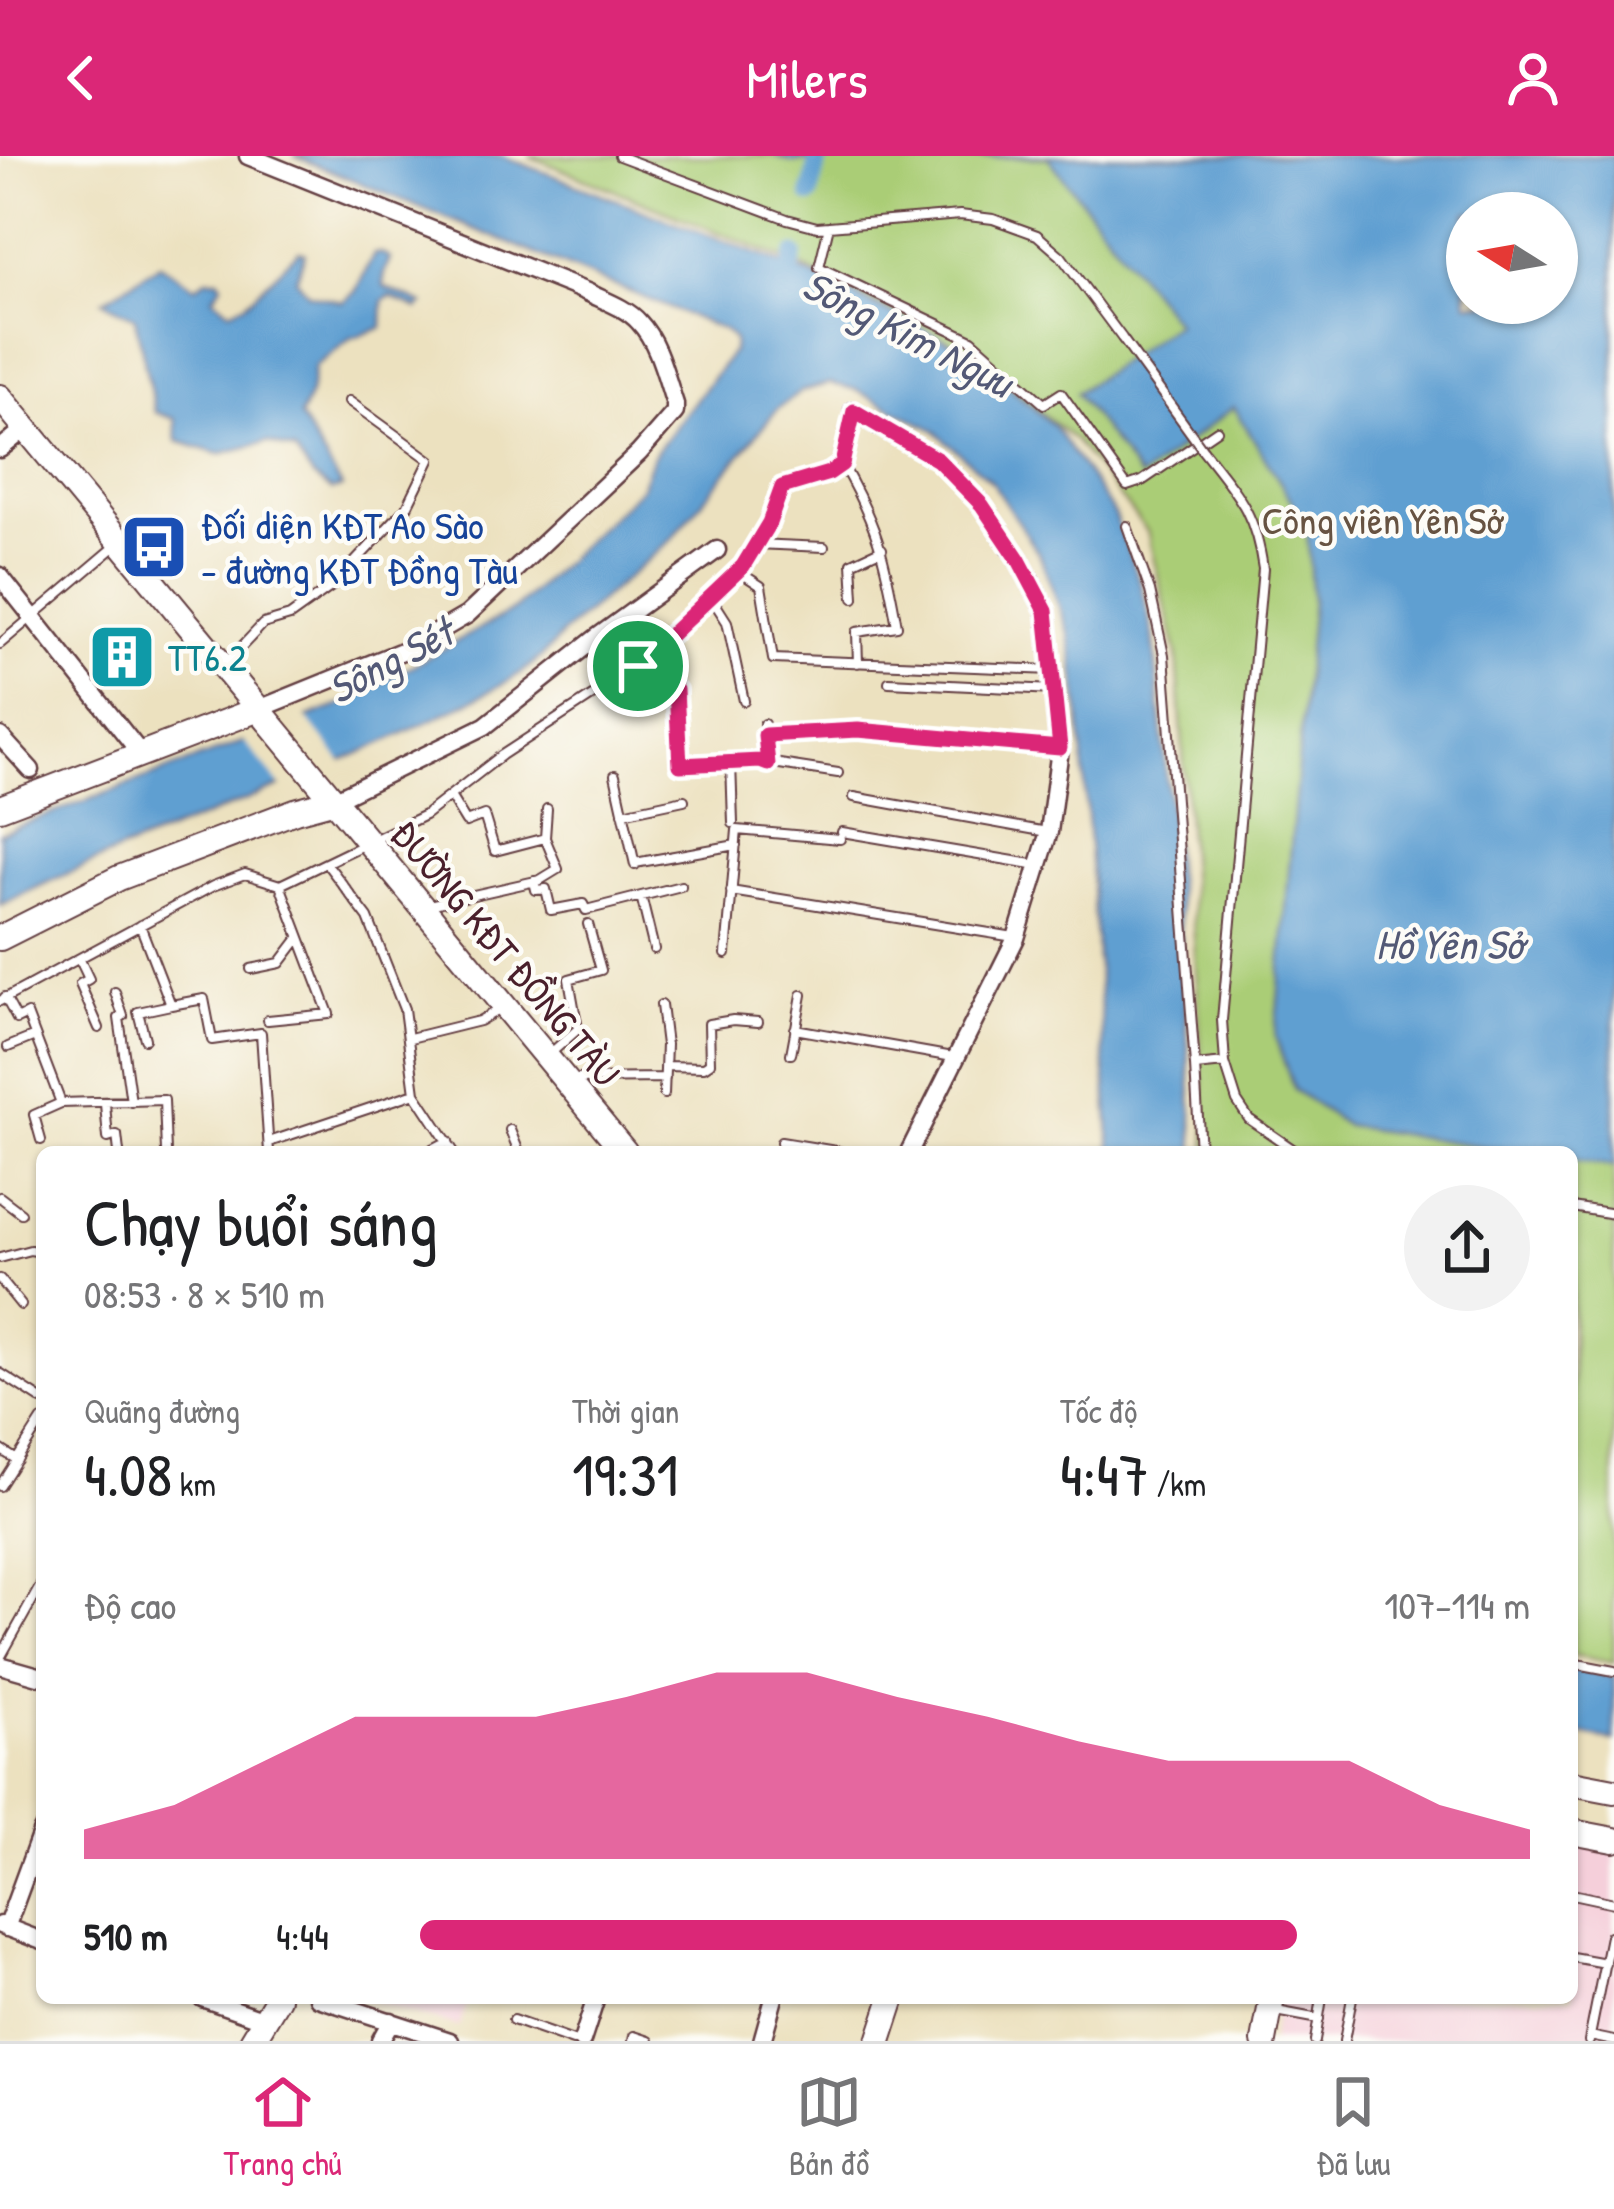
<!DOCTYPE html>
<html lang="vi">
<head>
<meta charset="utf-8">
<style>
  :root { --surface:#fff; --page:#f2f2f2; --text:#202124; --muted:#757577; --line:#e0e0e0; --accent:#db2777 }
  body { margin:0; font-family:"Patrick Hand",sans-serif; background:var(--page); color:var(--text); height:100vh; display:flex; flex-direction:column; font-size:45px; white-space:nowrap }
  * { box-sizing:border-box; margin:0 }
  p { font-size:39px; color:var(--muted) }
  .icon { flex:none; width:66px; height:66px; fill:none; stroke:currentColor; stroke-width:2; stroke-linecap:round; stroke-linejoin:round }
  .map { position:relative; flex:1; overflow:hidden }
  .panel { position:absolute; left:36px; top:990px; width:1542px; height:858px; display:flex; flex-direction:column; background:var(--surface); border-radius:18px; box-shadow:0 3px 9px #0004 }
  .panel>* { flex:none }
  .needle { width:78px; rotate:281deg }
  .tools { position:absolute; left:1446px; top:36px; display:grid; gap:24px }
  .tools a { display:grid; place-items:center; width:132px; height:132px; border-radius:50%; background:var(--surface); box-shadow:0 3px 9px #0004; font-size:60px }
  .pin { position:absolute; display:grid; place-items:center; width:102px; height:102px; color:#fff; margin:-51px; border:6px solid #fff; border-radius:50%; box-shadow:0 3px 12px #0007 }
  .round { display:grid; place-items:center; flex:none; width:126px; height:126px; border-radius:63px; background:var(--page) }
  .headline { display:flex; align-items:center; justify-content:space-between; height:204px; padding:0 48px }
  h1 { font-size:66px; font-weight:600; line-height:90px }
  .figures { display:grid; grid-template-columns:repeat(3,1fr); gap:18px; height:204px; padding:12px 48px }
  .figures div { display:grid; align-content:center }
  .figures b { font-size:60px; font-weight:600 }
  .figures small { font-size:33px; font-weight:400 }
  .figures p { font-size:33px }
  .chart { height:336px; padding:24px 48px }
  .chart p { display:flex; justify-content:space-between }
  .chart svg { width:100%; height:216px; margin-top:12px; fill:var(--accent); opacity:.7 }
  ul { padding:0 48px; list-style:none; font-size:39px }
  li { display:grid; grid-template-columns:192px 144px 1fr; align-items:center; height:90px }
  li i { height:30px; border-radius:15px; background:var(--accent) }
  header { display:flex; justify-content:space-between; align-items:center; height:156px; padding:0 48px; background:var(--accent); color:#fff; font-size:54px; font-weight:600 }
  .menu { display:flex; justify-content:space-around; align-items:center; height:168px; border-top:3px solid var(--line); background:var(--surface); font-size:33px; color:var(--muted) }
  .menu a { display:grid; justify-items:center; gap:6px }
  .menu .on { color:var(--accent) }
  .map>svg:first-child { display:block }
  .built { fill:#f5cfda }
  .green { fill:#aacd76; stroke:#7a7650; stroke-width:3; fill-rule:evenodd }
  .water { fill:#5e9fd1; stroke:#545f7e; stroke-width:3; fill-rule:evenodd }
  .pier { fill:#ece1bf }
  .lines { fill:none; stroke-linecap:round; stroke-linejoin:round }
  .canal { stroke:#5e9fd1; stroke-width:18 }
  .lane-casing { stroke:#623c41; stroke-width:12 }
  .street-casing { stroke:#623c41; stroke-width:21 }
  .secondary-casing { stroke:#623c41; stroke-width:28 }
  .lane { stroke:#fff; stroke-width:8 }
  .street { stroke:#fff; stroke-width:16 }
  .secondary { stroke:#fff; stroke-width:24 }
  .lane-bridge-casing { stroke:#623c41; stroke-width:12; stroke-linecap:butt }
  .lane-bridge { stroke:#fff; stroke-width:8 }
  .route-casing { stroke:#fff; stroke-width:24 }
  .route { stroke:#db2777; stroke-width:15 }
  .labels { text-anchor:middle; stroke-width:9; stroke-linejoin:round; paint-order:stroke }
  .park-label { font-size:39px; fill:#675342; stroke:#fdfcf7 }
  .transit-label { font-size:39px; fill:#164399; stroke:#fdfcf7; text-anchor:start }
  .culture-label { font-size:39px; fill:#0d838f; stroke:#fdfcf7; text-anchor:start }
  .street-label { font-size:39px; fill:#4a1f2b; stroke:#fdfcf7 }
  .water-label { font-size:42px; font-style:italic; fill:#535976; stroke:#fdfcf7 }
</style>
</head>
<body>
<header><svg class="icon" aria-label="back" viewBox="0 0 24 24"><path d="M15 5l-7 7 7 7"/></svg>Milers<svg class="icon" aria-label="person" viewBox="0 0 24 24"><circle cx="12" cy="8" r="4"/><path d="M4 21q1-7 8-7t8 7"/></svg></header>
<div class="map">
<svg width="1614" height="1885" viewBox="0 0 1614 1885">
  <rect width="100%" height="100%" fill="#fdfcf7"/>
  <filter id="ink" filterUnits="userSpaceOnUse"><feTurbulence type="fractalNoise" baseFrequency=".00833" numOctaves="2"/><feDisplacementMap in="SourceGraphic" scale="24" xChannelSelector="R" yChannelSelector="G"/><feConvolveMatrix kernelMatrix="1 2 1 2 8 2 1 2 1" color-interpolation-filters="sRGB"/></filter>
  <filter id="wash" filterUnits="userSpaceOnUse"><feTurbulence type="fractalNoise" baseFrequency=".004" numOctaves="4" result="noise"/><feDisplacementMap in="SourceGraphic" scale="48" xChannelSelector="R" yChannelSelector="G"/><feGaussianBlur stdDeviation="2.7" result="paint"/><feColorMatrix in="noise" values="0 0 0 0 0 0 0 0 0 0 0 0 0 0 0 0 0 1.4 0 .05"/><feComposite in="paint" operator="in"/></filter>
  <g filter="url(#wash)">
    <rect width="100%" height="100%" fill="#ece1bf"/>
    <path class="built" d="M1572,1685l42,8v192h-343l8,-43h293z
      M362,1842h107l-10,29z"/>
    <path class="green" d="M529,0h1085v1507l-42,-8v-503h-365l-30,-498 -30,-123 -72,-90 -109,-92 -174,-87zM1467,57h90v90h-90z"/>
    <path class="water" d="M294,0h208l305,117 159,77 87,75 60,87 28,73 12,49 26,276 16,242h-84l-32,-447 -10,-72 -29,-77 -48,-74 -58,-52 -80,-41 -24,-6 -28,8 -24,17 -107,132 -109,94c-30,41 -84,63 -129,85 -141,70 -292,116 -433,186v-72l341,-128 174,-96 126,-121 12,-32 80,-105 1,-11 -10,-10z
      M775,0h839v1011l-42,-7v-8h-53l-172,-26 -53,-36 -19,-54 37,-435 -5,-75 -73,-119 -94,71 -64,-85 100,-70 -128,-166 -185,1 -72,4zM1467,57h90v90h-90z
      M299,95l6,2 -9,26 13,15 34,8 12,-10 19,-38 8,-1 8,6 -6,14v14l39,17 -5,5 -28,-13 -7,5 -1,27 -31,10 -37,29 -4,27 -10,23 42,70 -10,3 -18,-12 -19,-27 -28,-9 -48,12 -42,-13 -2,-22 -20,-7 -20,-95 -32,-16 57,-37 35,23 12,-8h11l4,5 -9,13 17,14 16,-8z
      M1572,1513l42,8v64l-42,-9z"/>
    <path class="pier" d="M302,556l41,51 -58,28 -46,-56z"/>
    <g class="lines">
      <path class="canal" d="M810,39l8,-34
        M786,134l8,-35"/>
    </g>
  </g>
  <g filter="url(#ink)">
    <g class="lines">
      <g class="lane-casing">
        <path id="lane" d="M619,0l168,63 30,8 143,-12 33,4 44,16 24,21 61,82
          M829,70l-10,41 153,73 72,64 17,-11 66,93 15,-5 75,-51
          M1203,294c35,45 52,61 60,119l-41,451 3,43 12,38 12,18 48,33
          M842,308c35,61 43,93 55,162l-40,6 1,31
          M1127,370l23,65 14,64 31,411
          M756,388l68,3
          M738,415l23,15 12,73 279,11
          M711,441l16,25 17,79
          M854,442l-2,-35 30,-14
          M0,488l118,-100
          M228,505l35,-37 27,-8 42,-30 75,-79 23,-47 -81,-59
          M638,510l16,6 22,18 4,75 80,-4 78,12
          M889,526l165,8
          M764,568l4,40
          M765,579l93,-5 200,18
          M731,606l2,61
          M615,619l20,90
          M450,640l16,26 18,-7 11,36 50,-13
          M854,641l193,35
          M623,657l61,-13
          M842,676l196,33
          M635,707l101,-18
          M327,708l41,54 36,91 11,84 39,59
          M534,725l2,9 10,-1 5,21 32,-6 3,6 95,-24
          M731,735l283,46
          M641,740l13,53
          M429,749l111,-25 18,-11 -13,-31 2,-29
          M140,769l31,80 -33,7 7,27
          M726,798l11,-124 103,9
          M80,804l9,19 -9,5 19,44
          M251,813l29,-6 19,-25
          M115,836l8,24 -4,2 12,84
          M5,841l12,22 10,-5 34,89 103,-3 2,52
          M0,845l213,-115 32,-12 35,11 145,-70 77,-60 136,-89 106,-100 24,-43 14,-36 47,-14 13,-9 11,-52
          M171,849l33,-6 8,41 49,-7 8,119
          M661,849l5,40 -2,49
          M268,864l61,-6 -49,-129
          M795,873l158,28
          M410,882l69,-17 21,-12
          M8,891l27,-11
          M552,896l26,-23 -9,-50 32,-9 -13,-46
          M791,898l11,-59
          M665,910l39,1 6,-4 -1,-39 24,-4 25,2
          M572,923l93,-1
          M105,948l3,34 9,-3 2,17
          M510,974l9,22
          M41,984l-7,-25 27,-12
          M269,986l146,-49
          M781,986l61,10
          M427,996l21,-11
          M1200,996l-5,-86 30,-3
          M0,1041l21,16
          M1572,1051l42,7
          M0,1102l30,-8 12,2
          M0,1123l21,26
          M0,1217l42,27
          M0,1293l17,11
          M0,1330l42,-66
          M0,1502l42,-75
          M1572,1507l42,8
          M1572,1738l42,9
          M1572,1801l33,6
          M1271,1854l48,9
          M513,1864l60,21
          M1590,1880l24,5
          M633,1885l1,-5 15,5
          M1315,1885l7,-43
          M1344,1885l8,-43
          M1589,1885l21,-105"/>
      </g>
      <g class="street-casing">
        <path id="street" d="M248,0l339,136c16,8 40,16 52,30 20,21 27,56 36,82v8l-36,41 -172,162 -55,32 -153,62
          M853,255l86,49 43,45 37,55 27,51 14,138 -11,83 -33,106 -107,214
          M0,293l26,-21
          M0,420l141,178
          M0,580l31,34
          M332,645l153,-75 111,-88 121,-88
          M0,1509l42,12
          M0,1769l42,16
          M6,1772l36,-98
          M202,1842l63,22
          M318,1842l132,43
          M380,1885l11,-20
          M582,1885l14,-43
          M762,1885l12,-43"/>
      </g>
      <g class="secondary-casing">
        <path id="secondary" d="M0,241l625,755
          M0,652l259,-99
          M0,782l119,-60 176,-67 37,-10
          M1572,1627l42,8
          M1572,1676l42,8
          M252,1885l26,-43
          M879,1885l14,-43
          M1264,1885l8,-43"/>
      </g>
      <use href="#lane" class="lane"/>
      <use href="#street" class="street"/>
      <use href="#secondary" class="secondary"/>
      <g class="lane-bridge-casing">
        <path id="lane-bridge" d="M1122,182l81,112"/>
      </g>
      <use href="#lane-bridge" class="lane-bridge"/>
    </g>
  </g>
  <g class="lines" filter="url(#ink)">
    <g class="route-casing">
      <path id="route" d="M854,255l84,49 44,45 37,55 27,51 14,137 -202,-18 -93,5 3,29 -8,-3 -80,4 -4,-75 -22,-18 -16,-6 105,-100 26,-43 13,-36 47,-14 13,-9z"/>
    </g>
    <use href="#route" class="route"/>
  </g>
  <defs>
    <g id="bus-square" transform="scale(3.45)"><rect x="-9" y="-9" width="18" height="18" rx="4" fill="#1a4fb4" stroke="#fdfcf7"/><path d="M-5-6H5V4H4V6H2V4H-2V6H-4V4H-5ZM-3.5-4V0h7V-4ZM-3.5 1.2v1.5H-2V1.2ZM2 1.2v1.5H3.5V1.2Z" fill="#fff"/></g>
    <g id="building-square" transform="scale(3.45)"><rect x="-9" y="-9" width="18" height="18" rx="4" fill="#0f9aa8" stroke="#fdfcf7"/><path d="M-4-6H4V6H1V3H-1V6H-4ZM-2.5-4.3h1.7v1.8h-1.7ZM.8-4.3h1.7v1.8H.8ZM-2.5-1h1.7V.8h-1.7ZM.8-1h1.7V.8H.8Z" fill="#fff"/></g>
  </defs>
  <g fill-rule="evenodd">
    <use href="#bus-square" x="154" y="391"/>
    <use href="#building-square" x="122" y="501"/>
  </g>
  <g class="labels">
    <g class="park-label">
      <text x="1382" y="378">Công viên Yên Sở</text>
    </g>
    <g class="transit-label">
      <text x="201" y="383">Đối diện KĐT Ao Sào<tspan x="201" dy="45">- đường KĐT Đồng Tàu</tspan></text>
    </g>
    <g class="culture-label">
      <text x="168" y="515">TT6.2</text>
    </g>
    <g class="street-label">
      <text transform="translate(506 797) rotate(50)" y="14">ĐƯỜNG KĐT ĐỒNG TÀU</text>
    </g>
    <g class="water-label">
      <text transform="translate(908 177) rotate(27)" y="15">Sông Kim Ngưu</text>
      <text transform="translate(390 504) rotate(-28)" y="15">Sông Sét</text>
      <text x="1449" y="803">Hồ Yên Sở</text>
    </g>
  </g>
</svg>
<div class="tools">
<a><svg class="needle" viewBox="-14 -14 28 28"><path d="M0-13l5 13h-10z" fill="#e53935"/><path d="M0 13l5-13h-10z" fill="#757577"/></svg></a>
</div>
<div class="pin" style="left:638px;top:510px;background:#1e9e55"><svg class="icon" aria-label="arrive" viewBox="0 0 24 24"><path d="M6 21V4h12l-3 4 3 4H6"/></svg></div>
<section class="panel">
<div class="headline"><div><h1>Chạy buổi sáng</h1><p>08:53 · 8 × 510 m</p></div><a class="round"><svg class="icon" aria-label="share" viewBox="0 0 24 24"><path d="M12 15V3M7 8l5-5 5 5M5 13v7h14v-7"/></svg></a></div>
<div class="figures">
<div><p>Quãng đường</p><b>4.08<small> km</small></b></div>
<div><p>Thời gian</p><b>19:31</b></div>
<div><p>Tốc độ</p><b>4:47<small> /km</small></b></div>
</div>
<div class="chart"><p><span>Độ cao</span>107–114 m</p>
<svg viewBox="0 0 160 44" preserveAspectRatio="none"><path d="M0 44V38L10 33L20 24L30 15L40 15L50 15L60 11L70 6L80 6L90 11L100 15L110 20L120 24L130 24L140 24L150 33L160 38V44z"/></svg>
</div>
<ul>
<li><b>510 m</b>4:44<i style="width:79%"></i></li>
</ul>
</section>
</div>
<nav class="menu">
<a class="on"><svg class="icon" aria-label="home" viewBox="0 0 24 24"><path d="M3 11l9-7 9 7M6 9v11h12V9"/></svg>Trang chủ</a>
<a><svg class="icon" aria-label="map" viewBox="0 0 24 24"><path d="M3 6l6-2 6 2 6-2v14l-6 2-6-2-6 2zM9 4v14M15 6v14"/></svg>Bản đồ</a>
<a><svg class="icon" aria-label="saved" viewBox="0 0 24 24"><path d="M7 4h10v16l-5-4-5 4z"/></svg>Đã lưu</a>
</nav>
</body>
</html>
